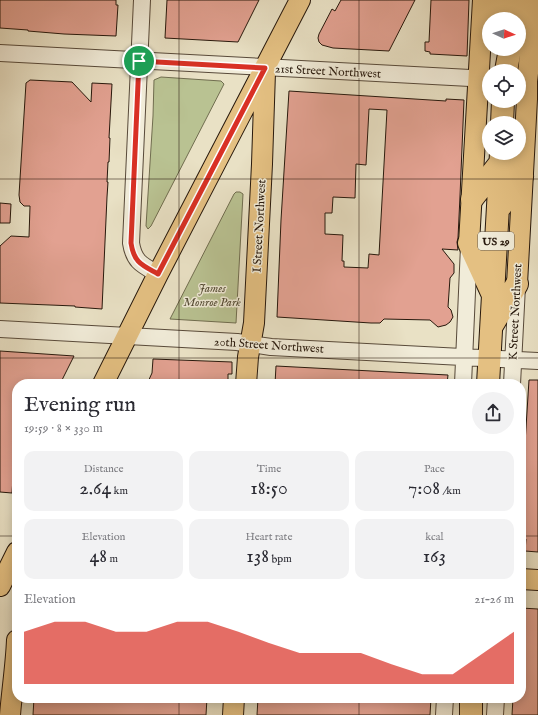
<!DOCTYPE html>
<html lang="en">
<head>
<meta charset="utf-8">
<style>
  :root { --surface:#fff; --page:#f2f2f3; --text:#2b2b33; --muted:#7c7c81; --accent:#d93025 }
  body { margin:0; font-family:"IM FELL English",serif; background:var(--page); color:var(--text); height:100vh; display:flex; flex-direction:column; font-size:15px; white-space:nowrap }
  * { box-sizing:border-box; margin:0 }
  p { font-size:13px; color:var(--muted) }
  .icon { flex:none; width:22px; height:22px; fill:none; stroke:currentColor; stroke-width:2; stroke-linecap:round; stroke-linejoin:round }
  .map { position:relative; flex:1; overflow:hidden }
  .details { position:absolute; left:12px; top:379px; width:514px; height:324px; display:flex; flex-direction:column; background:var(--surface); border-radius:16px; box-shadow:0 2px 10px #0003 }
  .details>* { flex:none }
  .needle { width:26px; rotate:93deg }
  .controls { position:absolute; left:482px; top:12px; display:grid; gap:8px }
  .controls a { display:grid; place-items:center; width:44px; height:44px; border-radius:50%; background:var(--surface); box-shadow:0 2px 10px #0003; font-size:20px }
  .pin { position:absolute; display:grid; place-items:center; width:34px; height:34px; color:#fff; margin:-17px; border:2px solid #fff; border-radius:50%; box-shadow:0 1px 4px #0007 }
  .round { display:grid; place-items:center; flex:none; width:42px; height:42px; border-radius:21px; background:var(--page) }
  .headline { display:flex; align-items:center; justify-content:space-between; height:68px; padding:0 12px }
  h1 { font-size:22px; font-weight:600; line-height:30px }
  .figures { display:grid; grid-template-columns:repeat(3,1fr); gap:6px; height:68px; padding:4px 12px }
  .figures div { display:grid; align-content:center; border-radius:10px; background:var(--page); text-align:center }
  .figures b { font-size:20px; font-weight:600 }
  .figures small { font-size:11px; font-weight:400 }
  .figures p { font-size:11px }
  .chart { height:112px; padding:8px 12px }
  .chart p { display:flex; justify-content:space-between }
  .chart svg { width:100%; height:72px; margin-top:4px; fill:var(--accent); opacity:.7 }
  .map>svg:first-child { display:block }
  .green { fill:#b9c292; stroke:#706d4f }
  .building { fill:#e2a191; stroke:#27180c; fill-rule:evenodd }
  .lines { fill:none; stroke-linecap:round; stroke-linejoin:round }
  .minor-casing { stroke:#584a3a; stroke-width:18 }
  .major-casing { stroke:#27180c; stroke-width:22 }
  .highway-casing { stroke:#27180c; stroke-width:24 }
  .minor { stroke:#f1ecd9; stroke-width:16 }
  .major { stroke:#e4c082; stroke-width:20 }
  .highway { stroke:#e4c082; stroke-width:22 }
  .route-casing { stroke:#fff; stroke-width:8 }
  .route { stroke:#d93025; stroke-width:5 }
  .grid { fill:none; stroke:#27180c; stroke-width:1; stroke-opacity:0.55 }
  .labels { text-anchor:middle; stroke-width:3; stroke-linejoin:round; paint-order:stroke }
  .shield { fill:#f1ecd9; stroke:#64584a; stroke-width:1 }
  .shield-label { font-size:11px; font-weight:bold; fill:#27180c }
  .street-label { font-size:12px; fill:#27180c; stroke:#f1ecd9 }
  .park-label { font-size:12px; font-style:italic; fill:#534b34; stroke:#f1ecd9 }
</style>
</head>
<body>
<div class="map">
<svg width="538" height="715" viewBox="0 0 538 715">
  <rect width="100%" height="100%" fill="#e9e1c5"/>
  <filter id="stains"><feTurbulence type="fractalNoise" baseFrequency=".005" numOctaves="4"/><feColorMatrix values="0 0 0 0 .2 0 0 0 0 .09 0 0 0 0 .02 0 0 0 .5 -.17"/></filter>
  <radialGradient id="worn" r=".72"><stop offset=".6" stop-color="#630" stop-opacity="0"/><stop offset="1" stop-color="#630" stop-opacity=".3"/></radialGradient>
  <path class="green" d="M161,77l60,4 3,3 -73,142 -3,3 -2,-3 7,-110 1,-36z
    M236,192h4l3,2 -7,129 -66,-4 64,-125z"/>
  <path class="building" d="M0,0h116v5h2l-2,31 -52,-2 -36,-3v-1l-28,-2z
    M167,0h92l-21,42 -73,-4z
    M341,0h74l-26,51 -56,-3 -11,-3 -3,-3 -1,-4 1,-4 13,-25 3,2z
    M431,0h38l-2,56 -37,-2v-2l-5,-1v-9h4z
    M30,80l42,2 19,20 1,-19 20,1 -3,54h1l-1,24h-1l-1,20h1l-1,15 -5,112 -27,-2v-1l-75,-3v-57l11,-10 18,1 1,-31h-6l-4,-4 -1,-7 7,-112z
    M289,91l157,10v-2l18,1 -4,96 -2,42 -1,4 1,8 -16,-1 12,15v9l-4,5 -2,29 3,3 2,7 -3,5 -4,3 -8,2 -8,-7 -46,-1 -4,4h-9l-94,-6 4,-97zM369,109l18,1 -8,145 -10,-1 -1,14 -24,-1v-6h-2l1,-26 -18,-1v-21h7l1,-16 22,1 1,-34 10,1z
    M0,203l11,1 -1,19h-10z
    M0,351l74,5 -14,28h-43v86l-4,8 -1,15 -12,-1z
    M153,359l79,3v12h-4v6l-4,4h-77l5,-11z
    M276,366l172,9 -1,9h-172z
    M529,380h9v172l-13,-1 1,-12h-5v-64h2z
    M521,608l17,1v106h-26l1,-17h8z
    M34,698h173l-1,17h-173z
    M258,698h173l-1,17h-173z"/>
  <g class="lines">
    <g class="minor-casing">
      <path id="minor" d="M142,0l-11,243c3,19 11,22 27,31
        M0,53l489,26
        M0,329l237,13 34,5 267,14
        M463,384l6,-138
        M512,384l5,-98
        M444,715l1,-17
        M495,715l1,-17"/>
    </g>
    <g class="major-casing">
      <path id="major" d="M469,243l14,-243
        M517,284l10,-185v-18l2,-16 3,-65
        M103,384l55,-110 142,-274
        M246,384l2,-27 6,-34 8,-159 3,-92
        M521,579l17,1
        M0,586l17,-34
        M10,715c2,-25 6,-50 7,-75
        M233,715l1,-17"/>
    </g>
    <g class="highway-casing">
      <path id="highway" d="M501,19l1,-19
        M516,19l1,-19
        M506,71l4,-22
        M502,123l1,-22
        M472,199l28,-36
        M498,210l24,-34 -12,-23
        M469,243l23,50
        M493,324l24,-40
        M488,384l13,-231
        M471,715v-17"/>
    </g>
    <use href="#minor" class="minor"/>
    <use href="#major" class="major"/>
    <use href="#highway" class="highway"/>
  </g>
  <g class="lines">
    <g class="route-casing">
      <path id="route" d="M139,61l126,7 -107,206c-16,-9 -24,-11 -27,-31z"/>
    </g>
    <use href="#route" class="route"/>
  </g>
  <path class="grid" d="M179,0v384M359,0v384M0,179h538M0,358h538M0,536h17M521,536h17M179,698v17M359,698v17"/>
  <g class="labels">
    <rect class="shield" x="478" y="232" width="36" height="18" rx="3"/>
    <g class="shield-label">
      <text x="496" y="245">US 29</text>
    </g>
    <g class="street-label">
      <text transform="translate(328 71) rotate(3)" y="4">21st Street Northwest</text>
      <text transform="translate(259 226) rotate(-87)" y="4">I Street Northwest</text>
      <text transform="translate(515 312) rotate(-87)" y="4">K Street Northwest</text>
      <text transform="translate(269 345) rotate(4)" y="4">20th Street Northwest</text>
    </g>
    <g class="park-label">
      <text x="212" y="292">James<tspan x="212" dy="14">Monroe Park</tspan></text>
    </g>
  </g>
  <rect width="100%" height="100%" filter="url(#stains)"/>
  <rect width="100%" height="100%" fill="url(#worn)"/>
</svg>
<div class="controls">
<a><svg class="needle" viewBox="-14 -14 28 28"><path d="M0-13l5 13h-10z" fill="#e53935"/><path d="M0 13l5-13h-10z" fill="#7c7c81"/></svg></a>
<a><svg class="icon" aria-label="locate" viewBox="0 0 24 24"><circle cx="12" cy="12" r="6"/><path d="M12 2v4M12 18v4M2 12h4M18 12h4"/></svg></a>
<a><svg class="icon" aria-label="layers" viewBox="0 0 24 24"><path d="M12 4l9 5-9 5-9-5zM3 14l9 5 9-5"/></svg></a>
</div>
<div class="pin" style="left:139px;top:61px;background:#1e9e55"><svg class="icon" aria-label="arrive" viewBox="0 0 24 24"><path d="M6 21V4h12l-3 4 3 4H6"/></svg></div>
<section class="details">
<div class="headline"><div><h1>Evening run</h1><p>19:59 · 8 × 330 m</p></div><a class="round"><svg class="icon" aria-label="share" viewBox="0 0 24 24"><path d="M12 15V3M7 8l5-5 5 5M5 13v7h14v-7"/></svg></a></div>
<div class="figures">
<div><p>Distance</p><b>2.64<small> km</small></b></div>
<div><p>Time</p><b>18:50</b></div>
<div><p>Pace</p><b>7:08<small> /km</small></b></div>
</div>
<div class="figures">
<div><p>Elevation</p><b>48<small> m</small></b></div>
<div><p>Heart rate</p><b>138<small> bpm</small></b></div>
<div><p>kcal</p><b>163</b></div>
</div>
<div class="chart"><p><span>Elevation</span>21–26 m</p>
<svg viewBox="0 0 160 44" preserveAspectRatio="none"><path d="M0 44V12L10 6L20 6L30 12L40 12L50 6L60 6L70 12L80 19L90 25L100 25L110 25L120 32L130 38L140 38L150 25L160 12V44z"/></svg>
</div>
</section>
</div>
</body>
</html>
